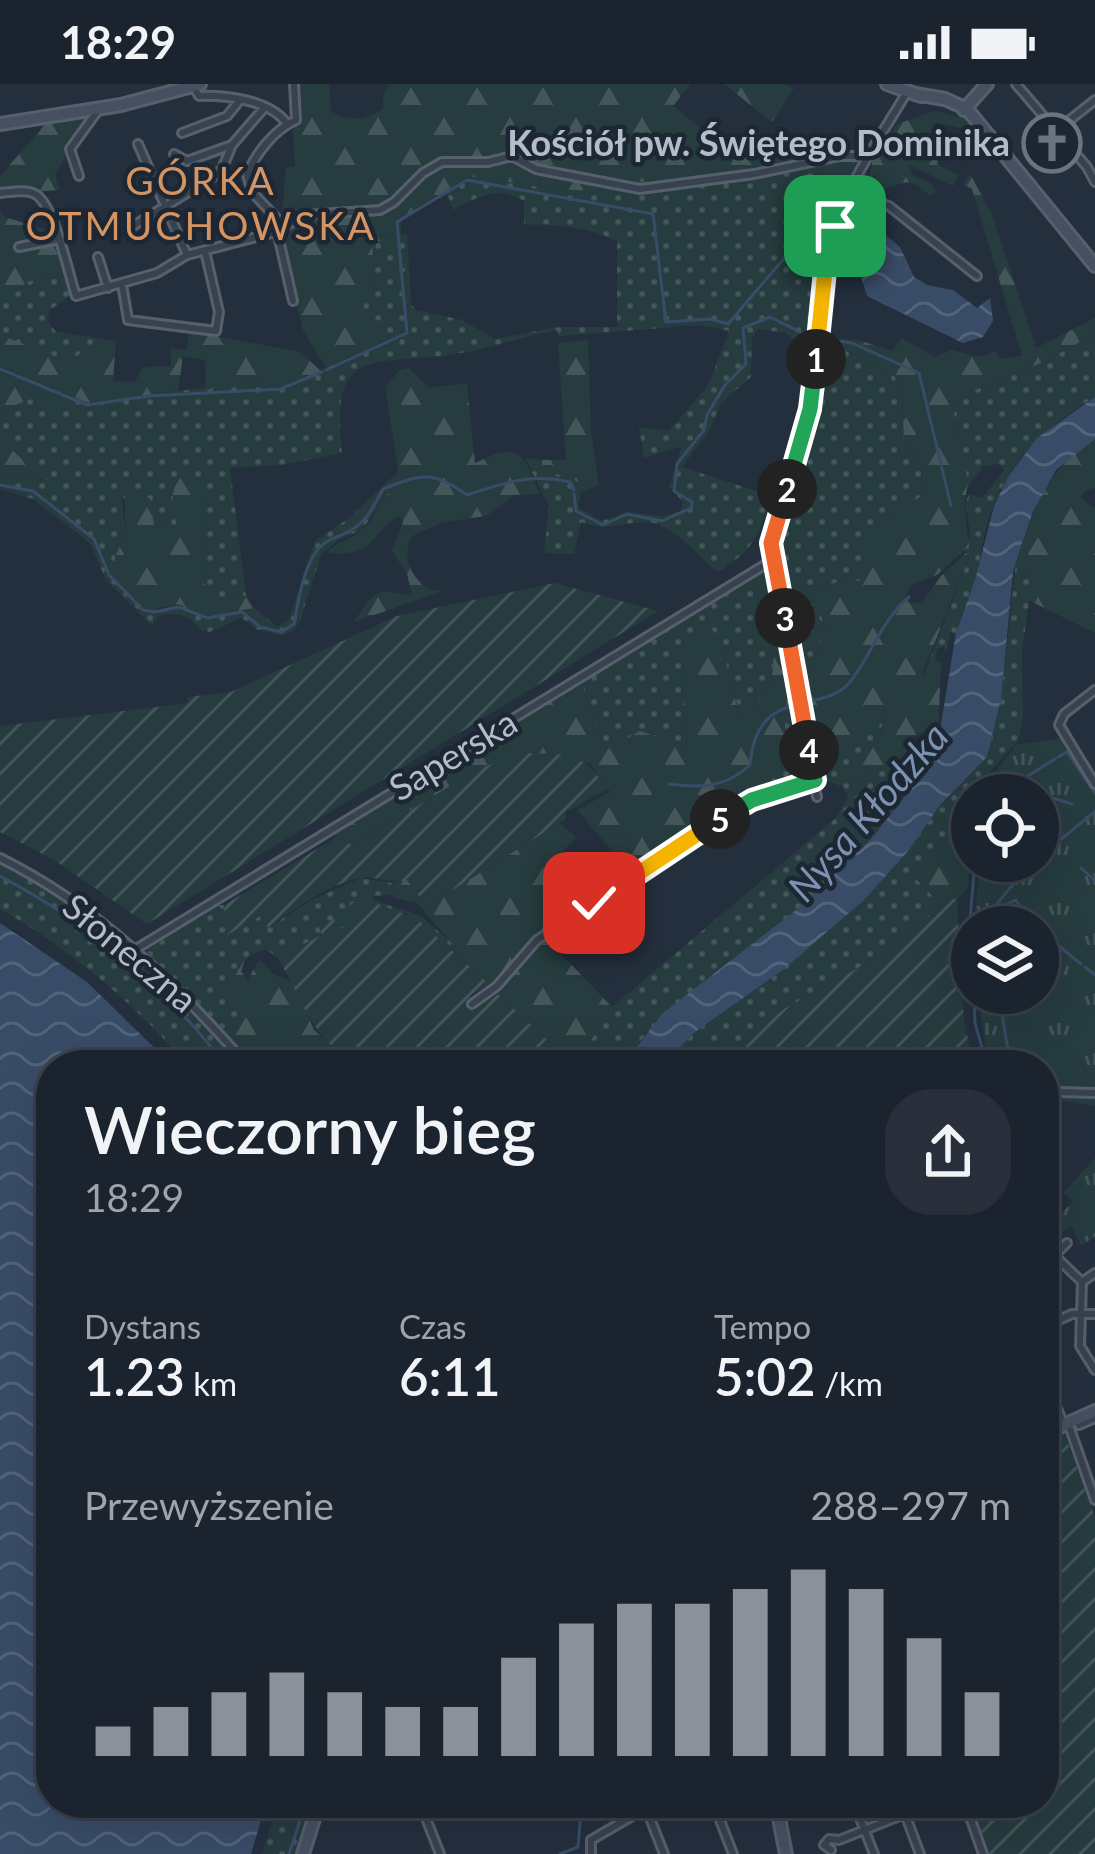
<!DOCTYPE html>
<html lang="pl">
<head>
<meta charset="utf-8">
<style>
  :root { --surface:#1b232e; --page:#282f3a; --text:#f1f3f6; --muted:#a0a4aa; --line:#39404a; --accent:#8c9099 }
  body { margin:0; font-family:Lato,sans-serif; background:var(--page); color:var(--text); height:100vh; display:flex; flex-direction:column; font-size:45px; white-space:nowrap }
  * { box-sizing:border-box; margin:0 }
  p { font-size:39px; color:var(--muted) }
  .icon { flex:none; width:66px; height:66px; fill:none; stroke:currentColor; stroke-width:2; stroke-linecap:round; stroke-linejoin:round }
  .map { position:relative; flex:1; overflow:hidden }
  .sheet { position:absolute; left:36px; top:966px; width:1023px; height:768px; display:flex; flex-direction:column; background:var(--surface); border-radius:48px; box-shadow:0 12px 48px #0002,0 0 0 3px var(--line) }
  .sheet>* { flex:none }
  .controls { position:absolute; left:951px; top:690px; display:grid; gap:24px }
  .controls a { display:grid; place-items:center; width:108px; height:108px; border-radius:50%; background:var(--surface); box-shadow:0 12px 48px #0002,0 0 0 3px var(--line); font-size:60px }
  .pin { position:absolute; display:grid; place-items:center; width:102px; height:102px; color:#fff; margin:-51px; border-radius:24px; box-shadow:0 6px 18px #0006 }
  .km { position:absolute; width:60px; height:60px; margin:-30px; border-radius:50%; background:#222; color:#fff; font-size:33px; line-height:60px; text-align:center }
  .round { display:grid; place-items:center; flex:none; width:126px; height:126px; border-radius:48px; background:var(--page) }
  .summary { display:flex; align-items:center; justify-content:space-between; height:204px; padding:0 48px }
  h1 { font-size:66px; font-weight:600; line-height:90px }
  .stats { display:grid; grid-template-columns:repeat(3,1fr); gap:18px; height:204px; padding:12px 48px }
  .stats div { display:grid; align-content:center }
  .stats b { font-size:51px; font-weight:600 }
  .stats small { font-size:33px; font-weight:400 }
  .stats p { font-size:33px }
  .chart { height:336px; padding:24px 48px }
  .chart p { display:flex; justify-content:space-between }
  .chart svg { width:100%; height:216px; margin-top:12px; stroke:var(--accent); stroke-width:6 }
  .status { display:flex; justify-content:space-between; align-items:center; height:84px; padding:0 60px; background:var(--surface); direction:ltr }
  .status svg { height:33px; fill:currentColor }
  .map>svg:first-child { display:block }
  .grass { fill:url(#grass-dots) }
  .forest { fill:url(#forest-firs) }
  .park { fill:url(#park-tufts) }
  .garden { fill:url(#garden-furrows) }
  .water { fill:url(#water-waves) }
  .lines { fill:none; stroke-linecap:round; stroke-linejoin:round }
  .stream { stroke:#394c67; stroke-width:3 }
  .street-casing { stroke:#565f6c; stroke-width:12 }
  .secondary-casing { stroke:#565f6c; stroke-width:16 }
  .street { stroke:#38414e; stroke-width:6 }
  .secondary { stroke:#465061; stroke-width:10 }
  .split-1-casing { stroke:#fff; stroke-width:24 }
  .split-2-casing { stroke:#fff; stroke-width:24 }
  .split-3-casing { stroke:#fff; stroke-width:24 }
  .split-4-casing { stroke:#fff; stroke-width:24 }
  .split-5-casing { stroke:#fff; stroke-width:24 }
  .split-6-casing { stroke:#fff; stroke-width:24 }
  .split-1 { stroke:#f5b400; stroke-width:15 }
  .split-2 { stroke:#22a559; stroke-width:15 }
  .split-3 { stroke:#f0652b; stroke-width:15 }
  .split-4 { stroke:#f0652b; stroke-width:15 }
  .split-5 { stroke:#22a559; stroke-width:15 }
  .split-6 { stroke:#f5b400; stroke-width:15 }
  .labels { text-anchor:middle; stroke-width:9; stroke-linejoin:round; paint-order:stroke }
  .poi-label { font-size:36px; font-weight:bold; fill:#b4bcc9; stroke:#1d2633; text-anchor:end }
  .street-label { font-size:36px; fill:#b4bcc9; stroke:#1d2633 }
  .neighbourhood-label { font-size:39px; letter-spacing:3px; fill:#d59563; stroke:#1d2633 }
  .water-label { font-size:39px; font-style:italic; fill:#7c92b1; stroke:#1d2633 }
</style>
</head>
<body>
<div class="status"><b>18:29</b><svg viewBox="0 0 49 12"><path d="M0 12V9h3v3zM5 12V6h3v6zM10 12V3h3v9zM15 12V0h3v12zM26 1h20v11H26zM47 4h2v5h-2z"/></svg></div>
<div class="map">
<svg width="1095" height="1770" viewBox="0 0 1095 1770">
  <defs>
    <pattern id="grass-dots" width="8" height="8" patternUnits="userSpaceOnUse" patternTransform="scale(3)"><rect width="8" height="8" fill="#263c3f"/><path d="M2 2h.1M6 6h.1" fill="none" stroke="#435659" stroke-width="1.8" stroke-linecap="round"/></pattern>
    <pattern id="forest-firs" width="22" height="20" patternUnits="userSpaceOnUse" patternTransform="scale(3)"><rect width="22" height="20" fill="#263c3f"/><path d="M5 1l3.5 6h-7zM16 11l3.5 6h-7z" fill="#435659"/></pattern>
    <pattern id="park-tufts" width="24" height="20" patternUnits="userSpaceOnUse" patternTransform="scale(3)"><rect width="24" height="20" fill="#263c3f"/><path d="M3 7l-1-3M5 7V3M7 7l1-3M15 17l-1-3M17 17v-4M19 17l1-3" fill="none" stroke="#435659"/></pattern>
    <pattern id="garden-furrows" width="10" height="10" patternUnits="userSpaceOnUse" patternTransform="scale(3)"><rect width="10" height="10" fill="#263c3f"/><path d="M-1 1l2-2M0 10L10 0M9 11l2-2" fill="none" stroke="#435659"/></pattern>
    <pattern id="water-waves" width="16" height="10" patternUnits="userSpaceOnUse" patternTransform="scale(3)"><rect width="16" height="10" fill="#394c67"/><path d="M0 5q4-4 8 0t8 0" fill="none" stroke="#53647b"/></pattern>
  </defs>
  <rect width="100%" height="100%" fill="#242f3e"/>
  <path class="grass" d="M779,84l48,8 1,26 7,3 -12,29 -12,107 -10,5 -15,-13 -28,-4 -6,10 -1,38 -30,26 -12,28 -27,36 90,29c-14,41 -17,53 -54,76 -19,-14 -46,-50 -71,-50 -27,0 -37,10 -66,0l-7,32 -30,-1 5,-47 -24,-48 17,2 1,11 27,6 19,12 -9,4 -1,15 23,13 25,-9 35,4 19,-5 2,-9 -14,-15 13,-41 -38,12 -5,-31 30,4 40,-47 20,-53 -28,-6 -143,11 -1,-6c-34,6 -68,19 -102,24 -83,13 -125,-12 -113,99l-61,12 -51,3 16,128 -25,1 -17,-13 -3,-88 -23,32 -25,-3 -31,-28 3,40 -10,19 43,54 21,-6 27,12 48,-8 24,19 11,-8 26,-78 34,-23 48,-45 -2,16 -9,4 -23,36 -26,12 -16,14 -21,66 -6,9 -11,6 -27,-7 -15,-11 -31,14 -8,-1c-13,-16 -24,-20 -44,-15l-6,10 -46,-46 -15,-35 -10,-9 -48,-37 -33,-10v-10l47,1 -36,-31 -11,-4v-34l38,-15 11,3 14,-7 25,11 161,-21 36,4 97,-43 -24,-31 18,-23 -5,-46 36,-10 4,72 5,5 46,10 33,19 63,-12h59v-85c-21,-14 -68,-19 -93,-17v-24c-26,-16 -47,-4 -71,9l-6,-17 25,-18c44,8 117,25 158,8z
    M69,193l4,16 -24,18 -1,10 8,11 43,6 -29,25 -70,-28v-42l8,6 20,-18z
    M1095,250v63c-50,28 -89,68 -107,123 -6,21 -8,43 -14,64 -6,17 -15,34 -18,52l-5,-5 -5,21 -2,-6 -7,3 -2,11 -13,20 47,-122 -4,-7c7,-11 5,-35 -1,-45l5,-12 13,4 22,-28 -4,-6 -17,2 -16,22 -7,-49 -7,-9 2,-26 19,-14 65,-26z
    M844,266l50,25 8,19 2,48 16,21 3,32 -59,43 3,42 -85,9 -6,-49 42,-148 19,-6z
    M1016,477l16,18 -10,73 1,66 -5,23 -30,33 -3,12 -13,9v7l-56,77 16,16 4,16 -60,47 -92,51 -77,56h-44l32,-33 89,-63 80,-69 45,-50 31,-45 47,-48 14,-58z
    M752,493l22,75 -2,26 -15,30 -17,7 -19,-70 -40,29 6,74 -82,3 -24,-69z
    M816,517l9,25 -14,47 -16,7 8,59c-14,16 1,37 -22,49l8,-135 12,-3 -3,-41z
    M888,623l-15,46 -28,23 3,8 70,-33 5,4 15,-19c-36,77 -99,142 -165,194 -57,45 -109,73 -150,135h-48l37,-58 224,-189 12,-21 -5,-10 -19,-7 -5,-16c10,-19 50,-41 69,-57z
    M0,780c96,47 174,121 244,201h-57c-53,-62 -115,-115 -187,-156z
    M361,794l31,5 10,17 -12,-5 -17,1v4l47,16 32,27 -1,6 -45,-36 -68,16 -4,-9c-16,21 -33,28 -57,37l-12,-8 -17,8 -17,18 11,35 -7,13 -12,9 -77,-81 70,-46h8l4,29 32,-18 8,12 45,-29z
    M278,1719h35l-17,51h-34z"/>
  <path class="forest" d="M290,0h39l2,27c15,11 38,10 52,-3v-14l7,-10h301l-18,22 67,54 14,-15 18,10 56,1 -49,12 -149,15c-41,17 -114,0 -158,-8l-71,45v15l-29,8 4,46 -17,23 20,9 3,22 -56,25 -23,-38 -23,-97 9,-7 -7,-8 4,-51h9z
    M724,0h59l11,4 -22,34z
    M935,27l29,7 10,14 -2,4 -8,-7 -29,-7 -6,32 9,5 -1,5 22,11 -6,11 -44,-21 4,11 18,7 5,9 -6,4c-24,-24 -28,-10 -53,-5l-8,-8 4,-27 24,-32z
    M94,32l-39,57 4,17 -54,4 -5,6v-24l47,-54z
    M839,75h19l-23,46 -7,-3 -1,-26 -37,-6z
    M970,90l21,38 45,136 59,-30v16l-56,30 -65,26 -19,14 -2,26 7,9 8,44 -4,23 5,40 -32,29 -25,9 -7,13 5,7 13,-3 18,-25 25,-23 3,4 -48,120 14,-17 6,3 -3,73 -14,-5 -15,8 9,12 -70,33 -4,-8c25,-20 39,-35 42,-68 -18,16 -44,45 -69,44l-18,-74 12,-6 14,-46 -10,-25 -17,8 3,42 -12,3 -8,134 -47,19 -97,65h-7l-53,-62 33,-18 -20,-29 -113,7 -125,75 -17,-7v-7l246,-149 24,69 35,-20 47,16 -6,-73 10,-37 18,-13 12,21 18,69 18,-6 15,-30 2,-26 -22,-75 17,-8 9,21 88,-10 -3,-42 60,-43 -3,-32 -16,-21 -2,-48 -8,-19 -49,-25 -8,36 -19,6 7,-55 33,3 34,11 10,-13 33,19 16,-7 28,7 18,-6 2,8 23,-3 -50,-167 -9,-5z
    M0,127l5,6 51,16 13,44 -41,4 -20,19 -8,-7z
    M189,247l111,21 21,19 -36,15 -36,-4 -43,8 -1,-30 -22,-4 -5,35 -90,12 -25,-11 -1,26 -10,2 -3,-21 -11,-3 -38,15v-76l70,27 29,-24 17,3 -3,40 22,1 7,-15 29,-1v-18l16,2z
    M588,256l3,90 8,55 -10,4 -19,-12 -27,-6 -1,-11h24l-8,-117z
    M409,284l20,20 38,-5 8,80c45,-22 47,-12 65,31l-26,1 -28,21 -43,6 -31,14c-12,20 0,43 18,54l13,1 -89,31c10,-13 17,-34 38,-30 7,1 13,3 20,3l-5,-21 -15,-23 11,-29 -3,-6c-29,11 -23,45 -72,36 11,-12 23,-13 35,-23 15,-12 15,-33 32,-41l3,-20 -13,-81 15,-17z
    M1095,355v49l-9,2 -6,8 15,10v125l-67,-33 4,-21 -16,-18c17,-50 32,-94 79,-122z
    M0,361l11,4 14,13h11l12,18 -48,-1z
    M185,390l16,22 3,88 17,13 25,-1 8,12 -48,8 -27,-12 -32,6 -32,-41v-13l10,-19v-47l11,-1 14,10 4,26 23,3c-2,-21 -12,-37 8,-54z
    M972,718l-4,86 -11,12 -4,-2 -17,13 -4,-16 -16,-16z
    M559,739l17,14 -25,27 7,12h26l10,8 -17,10 8,13 -43,27 70,73 -37,58h-31l13,-7 1,-8 -60,-56 9,-8 -9,-8 -9,6 -38,-35 1,-6 -35,-40 -15,-3 -10,-17 15,-4 20,27z
    M259,875l14,15 21,9 20,47 22,19 -6,8 11,8h-90l-28,-33 12,-9 6,-12 -18,-15 8,-21 14,-15 -4,11 7,9z"/>
  <path class="park" d="M1071,653l24,38v331l-38,-6 -1,-14 -12,-13v-8h-55l-12,-72h61v-66h-64l6,-66h58v-66h-53v-9l31,-41z
    M1095,1074v79l-14,8 -9,-18 -14,6 -7,-8 22,-24 -10,-8z"/>
  <path class="garden" d="M555,499l103,28 -511,313 -93,-64 -54,-28v-106l181,-22 7,-2 -1,-5 44,-5 166,-76z
    M519,669c48,2 60,-5 89,36l-42,23v7l-139,87 -20,-26c-16,5 -31,-5 -47,-2 -32,7 -67,31 -92,50l-8,-12 -33,19 -3,-30 111,-67 18,7 124,-75z
    M953,814l4,2 7,121 9,40 -2,4h-264l77,-56 92,-51z
    M370,817l47,18 72,65 -19,12 9,10 19,-12 60,56 -1,8 -13,7h-203l-12,-8 6,-8c-30,-27 -37,-59 -58,-92l45,-22 -4,-10 16,-6 5,10 13,-4 -2,-23z
    M1064,1349l31,84v337h-107l-18,-51h74v-361z"/>
  <path class="water" d="M878,137v8l22,18 14,30 13,8 26,5 24,18 13,-10 3,23 -10,16 -20,6 -96,-47 -7,-23 12,-48z
    M1095,313v42l-39,31 -23,42 -12,34 -8,26 -12,127 -14,58 -47,48 -31,45 -45,50 -80,69 -89,63 -32,33h-40l39,-51 134,-104 74,-70 36,-45 33,-59 17,-103 19,-53 19,-74 14,-29 29,-39z
    M0,839l87,59 85,83h-121v738h215l-15,51h-251z"/>
  <g class="lines">
    <path class="stream" d="M728,240l100,-117
      M0,285l87,36 62,-9 131,-7 42,-17
      M326,286l81,-37 -10,-111 70,-42 186,34 13,108 44,-3 19,5
      M0,401l33,6 61,48 15,36 34,35 12,2 24,-5 28,11 35,-6 18,15 21,5 13,-8c4,-22 9,-54 22,-72 9,-13 19,-13 32,-20 19,-10 25,-25 35,-43 41,-16 49,-18 84,6 36,-12 64,-22 103,-13l4,8
      M574,410l2,17 27,14 24,-11 35,7 29,-13 1,-6 -18,-11 3,-27 27,-34 3,-15 18,-30 21,-21 -3,-36 27,-11 40,20 42,6 67,30 32,133
      M1058,673l9,-5 28,41
      M669,700c33,4 56,4 81,-19 6,-81 72,-49 100,-83 22,-28 31,-61 59,-85
      M1024,700l11,11
      M1034,708l38,12
      M977,709l2,2
      M1018,711l8,-18 29,-18
      M1094,728l1,-1
      M1038,758l16,1
      M1038,774l54,-44
      M1081,784l10,9
      M1022,789l12,-12
      M0,792c87,46 166,110 225,189
      M1020,792l-29,35 25,-11 7,12
      M1093,795l2,2
      M1024,830l11,13
      M1007,837l3,6
      M995,839l1,4
      M1038,845l43,35
      M972,878l-2,-42 5,-59
      M1085,883l10,8
      M1038,890l7,13
      M974,909l1,30 12,42
      M1001,909v10
      M1001,924l8,48
      M289,1770l17,-51
      M560,1770l18,-7 3,-36 5,-8"/>
    <g class="street-casing">
      <path id="street" d="M1016,0l71,83 8,15
        M193,2l6,10c27,-1 72,4 88,28
        M1056,47l39,-31
        M182,49l45,-17 13,-16
        M138,60l49,111
        M174,70l13,7 45,-16
        M79,92l-9,-27 29,-40
        M0,109c11,-1 29,-5 38,3 18,16 30,76 38,100l81,-23 30,-18 85,-22 34,-18 74,-5 14,-8 29,-29 19,-11h46l24,-6 24,13 104,20 114,-15 86,-18h26
        M863,112l26,10 88,70
        M133,142l82,-50 7,-7 10,-24 32,-37
        M284,142l-32,-34 -5,-17c8,-21 28,-46 49,-55l-2,-36
        M277,147l16,70
        M19,163l40,-8
        M98,173l10,31
        M122,200l6,36 88,11 3,-19 -14,-61
        M1095,606l-31,24 -5,11 36,59
        M817,713l-46,-236c2,-52 29,-99 39,-150 10,-51 7,-104 17,-155 13,-63 48,-110 80,-164
        M0,774c99,49 175,125 247,207
        M136,865l635,-388
        M472,920l25,-18 40,-46 167,-110 47,-30 64,-20
        M1061,1008l34,1
        M1055,1172l27,26
        M1044,1182l23,-23
        M1082,1198l-2,64 15,24
        M1082,1198l13,-9
        M1044,1243l28,-13h23
        M1044,1293l19,46
        M1077,1336l2,5 16,-7
        M1068,1339l27,77
        M420,1719l20,51
        M854,1719l20,51
        M965,1719l18,51
        M905,1730l15,40
        M718,1731l15,39
        M831,1766l-7,-5 5,-6 10,1 94,-37
        M591,1770v-14l55,-32 18,46"/>
    </g>
    <g class="secondary-casing">
      <path id="secondary" d="M887,0l34,12
        M915,10l30,5 22,10 128,157
        M964,26l23,-26
        M0,40l121,-19 79,-21
        M1044,1350l51,-23
        M776,1719l10,51
        M303,1770l16,-51"/>
    </g>
    <use href="#street" class="street"/>
    <use href="#secondary" class="secondary"/>
  </g>
  <g class="lines">
    <g class="split-1-casing">
      <path id="split-1" d="M816,275l10,-98 9,-35"/>
    </g>
    <g class="split-2-casing">
      <path id="split-2" d="M787,405l23,-80 6,-50"/>
    </g>
    <g class="split-3-casing">
      <path id="split-3" d="M785,534l-14,-75 16,-54"/>
    </g>
    <g class="split-4-casing">
      <path id="split-4" d="M785,534l24,132"/>
    </g>
    <g class="split-5-casing">
      <path id="split-5" d="M720,735l32,-19 63,-20 -6,-30"/>
    </g>
    <g class="split-6-casing">
      <path id="split-6" d="M594,819l126,-84"/>
    </g>
    <use href="#split-1" class="split-1"/>
    <use href="#split-2" class="split-2"/>
    <use href="#split-3" class="split-3"/>
    <use href="#split-4" class="split-4"/>
    <use href="#split-5" class="split-5"/>
    <use href="#split-6" class="split-6"/>
  </g>
  <defs>
    <g id="church-ring" transform="scale(3)"><circle r="9.5" fill="#1d2633" stroke="#6b7280" stroke-width="1.5"/><path d="M-1.2-6h2.4v3.5h3.3v2.4h-3.3V6h-2.4V-.1h-3.3v-2.4h3.3Z" fill="#6b7280"/></g>
  </defs>
  <g fill-rule="evenodd">
    <use href="#church-ring" x="1052" y="59"/>
  </g>
  <g class="labels">
    <g class="poi-label">
      <text x="1010" y="72">Kościół pw. Świętego Dominika</text>
    </g>
    <g class="street-label">
      <text transform="translate(453 671) rotate(-31)" y="13">Saperska</text>
      <text transform="translate(130 869) rotate(40)" y="13">Słoneczna</text>
    </g>
    <g class="neighbourhood-label">
      <text x="201" y="111">GÓRKA<tspan x="201" dy="45">OTMUCHOWSKA</tspan></text>
    </g>
    <g class="water-label">
      <text transform="translate(868 728) rotate(-49)" y="14">Nysa Kłodzka</text>
    </g>
  </g>
</svg>
<div class="controls">
<a><svg class="icon" aria-label="locate" viewBox="0 0 24 24"><circle cx="12" cy="12" r="6"/><path d="M12 2v4M12 18v4M2 12h4M18 12h4"/></svg></a>
<a><svg class="icon" aria-label="layers" viewBox="0 0 24 24"><path d="M12 4l9 5-9 5-9-5zM3 14l9 5 9-5"/></svg></a>
</div>
<div class="pin" style="left:835px;top:142px;background:#1e9e55"><svg class="icon" aria-label="arrive" viewBox="0 0 24 24"><path d="M6 21V4h12l-3 4 3 4H6"/></svg></div>
<div class="pin" style="left:594px;top:819px;background:#d93025"><svg class="icon" aria-label="check" viewBox="0 0 24 24"><path d="M5 12l5 5 9-10"/></svg></div>
<b class="km" style="left:816px;top:275px">1</b>
<b class="km" style="left:787px;top:405px">2</b>
<b class="km" style="left:785px;top:534px">3</b>
<b class="km" style="left:809px;top:666px">4</b>
<b class="km" style="left:720px;top:735px">5</b>
<section class="sheet">
<div class="summary"><div><h1>Wieczorny bieg</h1><p>18:29</p></div><a class="round"><svg class="icon" aria-label="share" viewBox="0 0 24 24"><path d="M12 15V3M7 8l5-5 5 5M5 13v7h14v-7"/></svg></a></div>
<div class="stats">
<div><p>Dystans</p><b>1.23<small> km</small></b></div>
<div><p>Czas</p><b>6:11</b></div>
<div><p>Tempo</p><b>5:02<small> /km</small></b></div>
</div>
<div class="chart"><p><span>Przewyższenie</span>288–297 m</p>
<svg viewBox="0 0 160 44" preserveAspectRatio="none"><path d="M5 44V38M15 44V34M25 44V31M35 44V27M45 44V31M55 44V34M65 44V34M75 44V24M85 44V17M95 44V13M105 44V13M115 44V10M125 44V6M135 44V10M145 44V20M155 44V31"/></svg>
</div>
</section>
</div>
</body>
</html>
